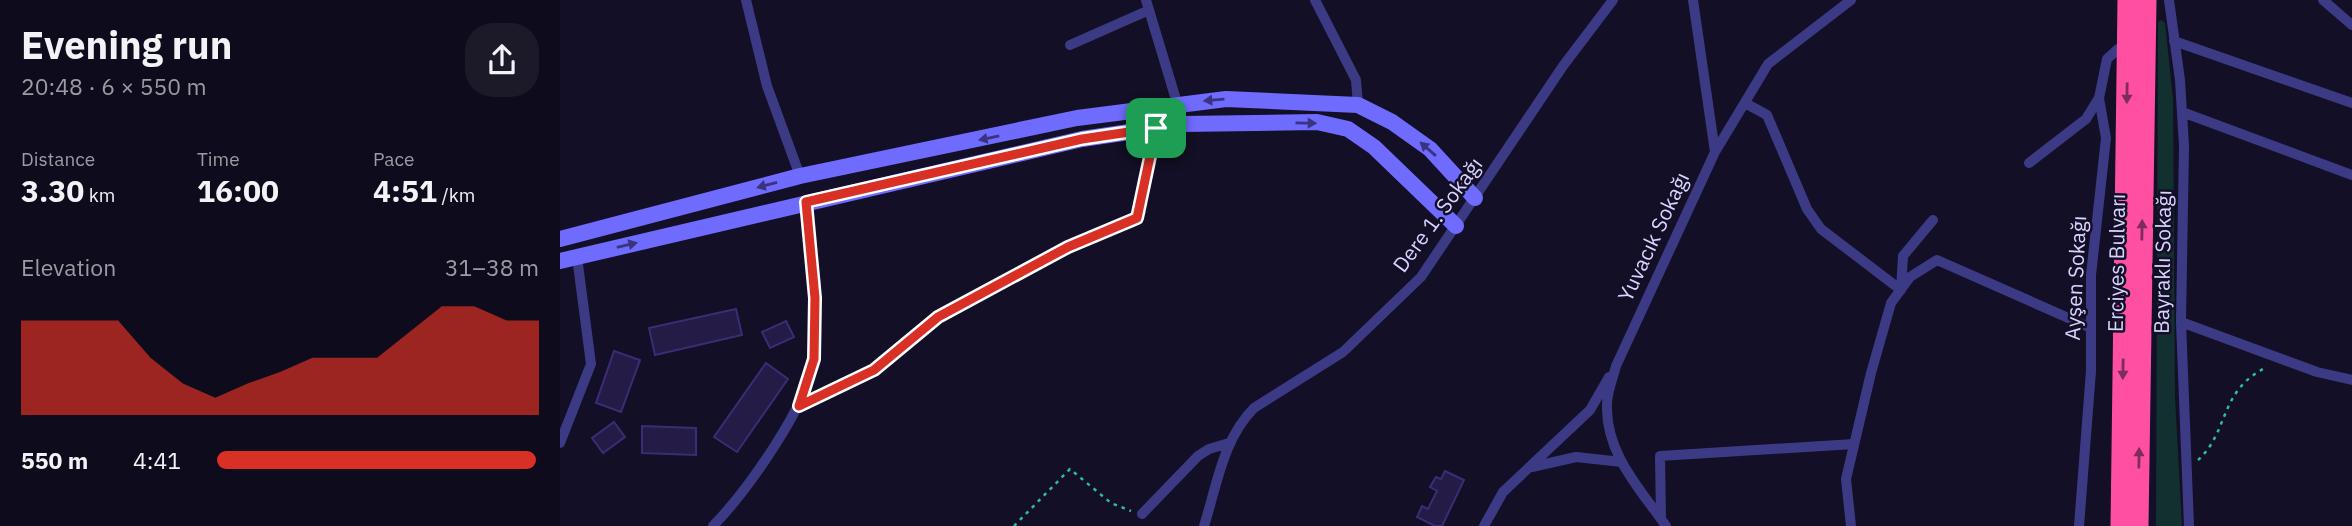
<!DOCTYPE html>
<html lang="en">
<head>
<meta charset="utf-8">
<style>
  :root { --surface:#0e0b1c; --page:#1c1929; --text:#f1f3f6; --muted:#9b9ba3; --accent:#d93025 }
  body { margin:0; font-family:"IBM Plex Sans",sans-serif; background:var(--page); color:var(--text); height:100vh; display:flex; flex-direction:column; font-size:26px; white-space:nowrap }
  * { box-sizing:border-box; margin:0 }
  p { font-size:23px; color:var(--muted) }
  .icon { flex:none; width:38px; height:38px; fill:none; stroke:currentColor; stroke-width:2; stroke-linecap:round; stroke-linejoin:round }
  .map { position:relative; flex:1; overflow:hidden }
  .side { display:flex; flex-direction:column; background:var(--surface); width:560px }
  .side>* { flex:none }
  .pin { position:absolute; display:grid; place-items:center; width:60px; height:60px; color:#fff; margin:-30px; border-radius:14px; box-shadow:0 4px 10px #0006 }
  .round { display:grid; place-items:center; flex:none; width:74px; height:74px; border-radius:28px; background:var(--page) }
  .head { display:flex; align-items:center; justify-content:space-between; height:119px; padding:0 21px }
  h1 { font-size:38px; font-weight:800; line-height:52px }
  .figures { display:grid; grid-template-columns:repeat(3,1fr); gap:10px; height:119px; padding:7px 21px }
  .figures div { display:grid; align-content:center }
  .figures b { font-size:30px; font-weight:800 }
  .figures small { font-size:19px; font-weight:400 }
  .figures p { font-size:19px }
  .chart { height:196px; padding:14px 21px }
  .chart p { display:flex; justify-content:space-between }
  .chart svg { width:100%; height:126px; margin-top:7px; fill:var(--accent); opacity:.7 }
  ul { padding:0 21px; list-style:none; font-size:23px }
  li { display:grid; grid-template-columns:112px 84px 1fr; align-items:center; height:52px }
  li i { height:18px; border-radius:9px; background:var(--accent) }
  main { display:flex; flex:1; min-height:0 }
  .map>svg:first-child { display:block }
  .green { fill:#12302f }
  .building { fill:#241b47; stroke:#3b2d73; stroke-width:2 }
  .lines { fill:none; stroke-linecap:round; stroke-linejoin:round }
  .path { stroke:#2fb8b0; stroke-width:2.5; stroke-dasharray:3.5 5; stroke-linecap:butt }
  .street { stroke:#3d3a85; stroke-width:10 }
  .secondary { stroke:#6f6bff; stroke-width:16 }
  .highway { stroke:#ff4fa3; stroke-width:21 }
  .oneway { fill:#7d2c5e }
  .oneway2 { fill:#38347d }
  .route-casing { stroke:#fff; stroke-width:14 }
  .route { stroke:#d93025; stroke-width:9 }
  .labels { text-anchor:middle; stroke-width:5; stroke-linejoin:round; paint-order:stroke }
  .street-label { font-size:21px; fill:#d9d4ff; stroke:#130f26 }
</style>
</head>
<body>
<main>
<section class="side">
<div class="head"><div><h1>Evening run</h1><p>20:48 · 6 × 550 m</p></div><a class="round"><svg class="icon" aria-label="share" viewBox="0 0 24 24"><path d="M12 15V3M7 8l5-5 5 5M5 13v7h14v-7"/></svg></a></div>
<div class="figures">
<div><p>Distance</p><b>3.30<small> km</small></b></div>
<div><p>Time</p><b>16:00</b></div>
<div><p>Pace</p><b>4:51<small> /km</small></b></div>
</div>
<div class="chart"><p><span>Elevation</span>31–38 m</p>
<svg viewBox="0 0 160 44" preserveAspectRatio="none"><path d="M0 44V11L10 11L20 11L30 11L40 24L50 33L60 38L70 33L80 29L90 24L100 24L110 24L120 15L130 6L140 6L150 11L160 11V44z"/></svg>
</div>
<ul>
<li><b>550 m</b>4:41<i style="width:99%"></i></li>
</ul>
</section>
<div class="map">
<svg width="1792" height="526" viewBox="0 0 1792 526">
  <rect width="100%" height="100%" fill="#130f26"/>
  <path class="green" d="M1601,20l4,3 8,76 2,298 7,129h-26l2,-504z"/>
  <path class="building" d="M176,309l6,26 -87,20 -6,-27z
    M226,321l8,16 -24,11 -8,-16z
    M54,351l26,9 -19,52 -25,-9z
    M206,363l22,16 -51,73 -23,-15z
    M54,422l11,15 -22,16 -11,-15z
    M82,426l54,2v27l-54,-2z
    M885,471l19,9 -22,46h-7l-18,-9 5,-11 6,3 9,-18 -7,-4 6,-10 5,2z"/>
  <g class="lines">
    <path class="path" d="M1638,460c32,-29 20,-69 69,-93
      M454,526l56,-57 41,34 20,8"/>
    <path class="street" d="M186,0l21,86 33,90
      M586,0l31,103
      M755,0l41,80 2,25
      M1133,0l22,152
      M1609,0l11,80 4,66 -3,176 8,204
      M1763,0l29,25
      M1614,41l178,62
      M510,45l77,-34
      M1185,103l22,12 40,94 14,20 80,61
      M1622,112l170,63
      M1469,163l57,-44 13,-21
      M1341,290l2,-34 30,-36
      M1621,322l136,50 35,8
      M239,406l75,-36 64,-53 130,-70 69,-29 18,-90
      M0,443l31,-79 -14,-107
      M972,467l44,-10 46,5
      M582,514l56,-58 11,-7 20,-6
      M1101,519l-1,-63 194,-12
      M153,526c33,-34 96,-121 101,-168 6,-51 -3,-105 -8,-156
      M644,526c13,-41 19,-87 50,-118l89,-56 78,-75 142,-211 50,-66
      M924,526l19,-34 87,-82 19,-33
      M1106,526c-26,-37 -61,-73 -59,-122 0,-12 6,-26 9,-38l99,-214 53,-88 83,-64
      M1291,526l-5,-47 25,-106 20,-70 19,-26 27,-17 154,68
      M1519,526l12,-155v-96l15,-137 -7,-40 8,-39 11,-10 9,-1"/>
    <path class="secondary" d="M0,239l240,-63 277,-58 149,-19 132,6 34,17 38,27 45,49
      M0,261l522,-122 101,-15 134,-2 31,7 26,18 82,79"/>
    <path class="highway" d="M1561,526l7,-526
      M1578,526l8,-526"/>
  </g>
  <defs><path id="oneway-solid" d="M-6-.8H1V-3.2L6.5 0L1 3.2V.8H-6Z" transform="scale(1.75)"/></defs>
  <g class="oneway">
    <use href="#oneway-solid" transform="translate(1567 93) rotate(91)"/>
    <use href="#oneway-solid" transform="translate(1582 230) rotate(-89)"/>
    <use href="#oneway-solid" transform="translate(1563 369) rotate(91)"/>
    <use href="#oneway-solid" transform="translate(1579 458) rotate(-89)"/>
  </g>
  <g class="oneway2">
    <use href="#oneway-solid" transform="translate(654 100) rotate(175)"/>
    <use href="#oneway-solid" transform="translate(746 123) rotate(1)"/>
    <use href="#oneway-solid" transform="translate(429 138) rotate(168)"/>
    <use href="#oneway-solid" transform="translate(868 149) rotate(-139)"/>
    <use href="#oneway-solid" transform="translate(207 185) rotate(165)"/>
    <use href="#oneway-solid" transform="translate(67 245) rotate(-13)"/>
  </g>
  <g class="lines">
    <g class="route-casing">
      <path id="route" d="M596,128l-19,90 -69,29 -130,70 -64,53 -75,36 15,-47 1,-61 -9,-96 276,-63z"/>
    </g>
    <use href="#route" class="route"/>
  </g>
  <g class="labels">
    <g class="street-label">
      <text transform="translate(878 215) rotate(-54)" y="7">Dere 1. Sokağı</text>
      <text transform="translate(1094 237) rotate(-65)" y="7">Yuvacık Sokağı</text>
      <text transform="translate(1603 262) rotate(-89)" y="7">Bayraklı Sokağı</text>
      <text transform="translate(1557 263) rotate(-89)" y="7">Erciyes Bulvarı</text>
      <text transform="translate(1516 278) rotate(-87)" y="7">Ayşen Sokağı</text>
    </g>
  </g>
</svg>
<div class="pin" style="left:596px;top:128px;background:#1e9e55"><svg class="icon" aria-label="arrive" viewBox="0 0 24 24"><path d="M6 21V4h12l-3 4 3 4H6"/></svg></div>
</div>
</main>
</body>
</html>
